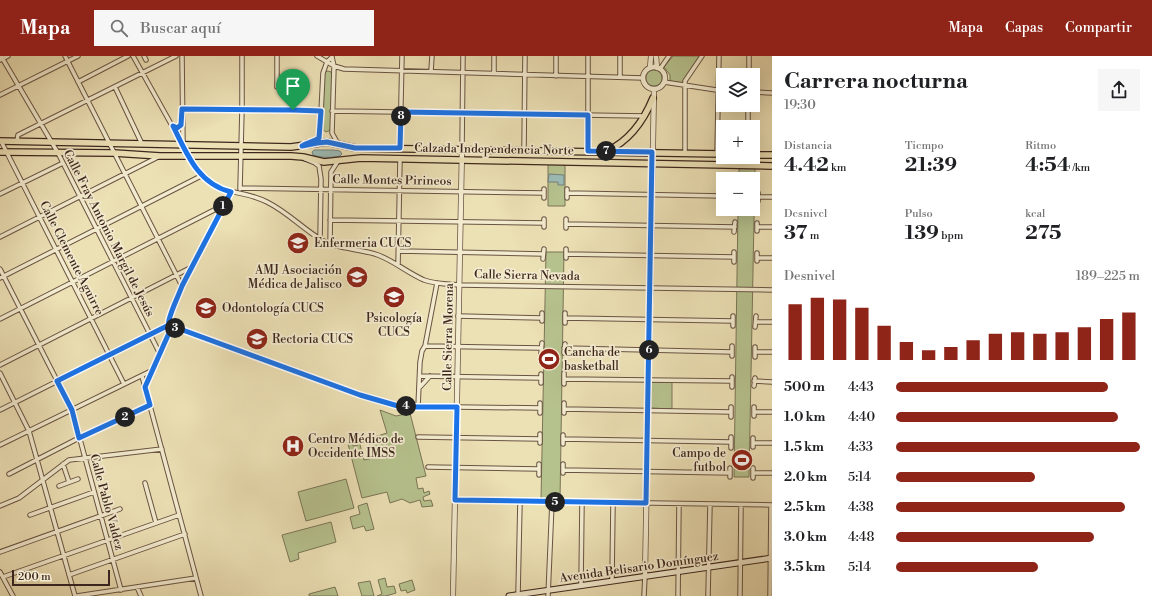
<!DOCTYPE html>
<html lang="es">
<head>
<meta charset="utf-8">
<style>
  :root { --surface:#fff; --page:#f6f6f6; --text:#202124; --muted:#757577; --accent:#8f2418 }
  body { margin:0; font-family:"Libre Bodoni",serif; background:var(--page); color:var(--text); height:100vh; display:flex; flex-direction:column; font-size:15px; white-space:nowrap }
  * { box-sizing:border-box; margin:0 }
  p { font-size:13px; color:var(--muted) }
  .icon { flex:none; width:22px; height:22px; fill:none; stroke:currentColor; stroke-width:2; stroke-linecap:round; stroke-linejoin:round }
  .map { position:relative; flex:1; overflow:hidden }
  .details { display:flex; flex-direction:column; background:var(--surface); width:380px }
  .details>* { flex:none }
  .tools { position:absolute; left:716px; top:12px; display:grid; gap:8px }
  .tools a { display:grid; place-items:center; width:44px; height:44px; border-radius:0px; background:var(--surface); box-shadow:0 4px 16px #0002; font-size:20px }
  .scale { position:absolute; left:12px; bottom:10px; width:98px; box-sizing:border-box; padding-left:4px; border:2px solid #3d261d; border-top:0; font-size:11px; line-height:14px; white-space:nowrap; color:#3d261d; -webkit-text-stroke:3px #f3ebcf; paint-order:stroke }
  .pin { position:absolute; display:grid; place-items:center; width:34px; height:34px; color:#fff; margin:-41px -17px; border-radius:50% 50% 50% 0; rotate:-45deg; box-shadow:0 0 4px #0007 }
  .pin .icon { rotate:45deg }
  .km { position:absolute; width:20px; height:20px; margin:-10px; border-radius:50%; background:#222; color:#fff; font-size:11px; line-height:20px; text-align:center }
  .round { display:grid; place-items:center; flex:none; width:42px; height:42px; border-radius:0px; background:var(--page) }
  .summary { display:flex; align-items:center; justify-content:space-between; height:68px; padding:0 12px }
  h1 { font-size:22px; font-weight:700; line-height:30px }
  .stats { display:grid; grid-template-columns:repeat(3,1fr); gap:6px; height:68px; padding:4px 12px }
  .stats div { display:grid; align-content:center }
  .stats b { font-size:20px; font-weight:700 }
  .stats small { font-size:11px; font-weight:400 }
  .stats p { font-size:11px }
  .chart { height:112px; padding:8px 12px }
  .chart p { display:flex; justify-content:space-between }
  .chart svg { width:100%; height:72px; margin-top:4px; stroke:var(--accent); stroke-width:6 }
  ul { padding:0 12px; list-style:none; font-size:13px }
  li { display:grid; grid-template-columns:64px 48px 1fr; align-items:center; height:30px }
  li i { height:10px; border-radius:5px; background:var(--accent) }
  header { display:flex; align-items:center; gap:24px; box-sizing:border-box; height:56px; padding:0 20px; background:var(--accent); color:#fff }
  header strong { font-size:19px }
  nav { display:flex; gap:22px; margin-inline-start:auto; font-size:14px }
  .search { width:280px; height:36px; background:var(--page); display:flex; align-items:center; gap:10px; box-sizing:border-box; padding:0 14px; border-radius:0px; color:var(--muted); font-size:15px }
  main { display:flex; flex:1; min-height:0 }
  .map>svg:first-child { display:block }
  .green { fill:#b6c28e; stroke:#7a7456 }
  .water { fill:#9bbbb6; stroke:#757f79 }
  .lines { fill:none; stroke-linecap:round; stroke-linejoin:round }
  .minor-casing { stroke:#695443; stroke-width:5.5 }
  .tertiary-casing { stroke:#695443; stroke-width:6 }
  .secondary-casing { stroke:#3d261d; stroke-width:7 }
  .primary-casing { stroke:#3d261d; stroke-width:8 }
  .minor { stroke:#f3ebcf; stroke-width:3.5 }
  .tertiary { stroke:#f3ebcf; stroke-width:4.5 }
  .secondary { stroke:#f3ebcf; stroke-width:5 }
  .primary { stroke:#ece0b5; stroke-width:5.5 }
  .route-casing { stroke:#fff; stroke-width:8 }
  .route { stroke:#1a73e8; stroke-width:5 }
  .labels { text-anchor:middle; stroke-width:3.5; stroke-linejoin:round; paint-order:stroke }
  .street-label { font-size:12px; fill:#3d261d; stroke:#f3ebcf }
  .poi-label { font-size:12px; fill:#3d261d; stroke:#f3ebcf; text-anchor:start }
</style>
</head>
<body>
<header>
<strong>Mapa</strong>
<div class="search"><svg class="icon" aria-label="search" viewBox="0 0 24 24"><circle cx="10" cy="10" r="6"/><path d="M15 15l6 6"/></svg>Buscar aquí</div>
<nav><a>Mapa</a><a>Capas</a><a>Compartir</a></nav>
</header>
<main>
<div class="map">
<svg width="772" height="540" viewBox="0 0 772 540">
  <rect width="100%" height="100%" fill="#ece0b5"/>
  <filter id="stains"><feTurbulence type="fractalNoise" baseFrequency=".005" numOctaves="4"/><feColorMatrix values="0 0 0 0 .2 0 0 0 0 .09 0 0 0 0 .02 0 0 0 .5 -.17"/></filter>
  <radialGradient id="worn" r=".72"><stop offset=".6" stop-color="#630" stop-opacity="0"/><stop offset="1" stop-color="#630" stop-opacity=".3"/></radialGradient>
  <path class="green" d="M673,0h28l-16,29 -15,-4v-6l-6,-8z
    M646 22a8 8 0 1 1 16 0a8 8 0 1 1-16 0Z
    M328,15l3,1 1,3 -1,55 -5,2 -4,-3 2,-54 1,-3z
    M548,108h17v42h-17z
    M739,112h16l-6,309h-15l4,-268h15v-30h-14z
    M546,196h18l-4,248h-19z
    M650,326h22v27l-22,-1z
    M380,354l16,6 14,-3 16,63 -10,2 2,11 5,-1 1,5 5,-2 1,3 -7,3 1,4 7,-1 2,6 -11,1 -2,-7 -10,3 -8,-4 -12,4 -3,-11 -25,6 -14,-54 4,-1 1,3 5,-1 -1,-4h2l5,19 9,-2 -5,-19 19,-6z
    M346,423l8,29 -48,13 -8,-29z
    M367,447l7,26 -8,2 -2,-5 -11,3 -3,-12 10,-3 -2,-8z
    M331,466l5,20 -38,11 1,6 -9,3 -8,-27z
    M385,522l2,9 7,-1 2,7 -10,3h-9l5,-2 -4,-14z
    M412,524l3,10 -8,3 -1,-3 -5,1 -2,-7z
    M370,525l4,15h-12l-4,-13z
    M335,531l3,9h-29v-2z"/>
  <path class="water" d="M314,94h19l7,1 2,3 -2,2c-9,2 -18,2 -27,-1l-1,-3z
    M549,118l15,1v10h-6v-3h-10z"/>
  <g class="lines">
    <g class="minor-casing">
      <path id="minor" d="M1,0l57,97 102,201
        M65,0l117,230
        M133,0l61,109c24,35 41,21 73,37 20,10 34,25 53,37 17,11 39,9 58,16 16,6 30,18 46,25 11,4 23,4 36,5l312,5
        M144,0l2,4
        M182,0l1,88
        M317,0l17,10 10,3 299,9
        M332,1l2,9 -2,67 5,9 3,2
        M0,4l8,-4
        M660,13l9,-13
        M431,15l1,-15
        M494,17v-17
        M749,19v-19
        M556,20v-20
        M620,21v-21
        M78,26l50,-26
        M664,26l59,9
        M115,31l27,57
        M277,31v-31
        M753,36l19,1
        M0,39l78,-39
        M182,53l139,2
        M332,55l312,5
        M748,71v-22
        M1,85l123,243
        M17,85l1,-6 158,-79
        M307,86c7,-1 11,-2 13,-9l3,-60 4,-11 5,-5
        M400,92l2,-92
        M462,93l1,-93
        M524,94l1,-94
        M588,95v-95
        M685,97v-72l17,-25
        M717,98l2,-98
        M305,103l10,4 4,3 2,13 -1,60
        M240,132l304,5
        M240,133l2,-80v-53
        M567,137l156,3
        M0,138l63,-31
        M758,141h14
        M544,142v-9
        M567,142v-9
        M758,145v-8
        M330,164l214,3
        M566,168l169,3
        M544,171v-8
        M757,171h15
        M566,172v-9
        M757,175v-8
        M734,176l1,-10
        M0,181l158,-80
        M330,188l1,-72 7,-11
        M399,195l144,3
        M566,198l168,3
        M566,202v-9
        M757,202h15
        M543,203l1,-10
        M757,205v-8
        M734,206v-10
        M398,209l2,-106
        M0,213l72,141 49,180
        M0,222l201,-102
        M458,260l84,2
        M565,262l168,3
        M0,263l224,-114
        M542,265v-8
        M756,266h16
        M565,267v-10
        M733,270v-10
        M755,271l1,-11
        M425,290l116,2
        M564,292l168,4
        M755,296h17
        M541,297l1,-10
        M564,297l1,-9
        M732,300v-10
        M755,301v-10
        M0,309l192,-98
        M0,317l29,58 46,165
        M142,320l59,220
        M420,320l121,2
        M564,323l168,2
        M754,325l18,1
        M541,327v-9
        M564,328v-11
        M754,330l1,-8
        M145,331l24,-54 1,-15 12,-32 49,-94
        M420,331l10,-11
        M732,331v-10
        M540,347v10
        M418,351l2,-45 2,-11 3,-5 12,-63
        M564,353l167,3
        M0,354l169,-85 191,70 30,9 28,3h39l83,1
        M754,356h18
        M564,357v-10
        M754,360v-9
        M731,361v-10
        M418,381l122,2
        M563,383l168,3
        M540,387v-9
        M753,387h19
        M563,388v-9
        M0,389l153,-75
        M753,391v-9
        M731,392v-11
        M63,408l6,18
        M428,411l111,2
        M563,414l167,3
        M563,417v-9
        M753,417h19
        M9,418l70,-36 71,-33
        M539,419v-11
        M730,421v-9
        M753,422v-10
        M145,427l11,40
        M59,430l19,-7
        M455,444l317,5
        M0,450l19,-8 50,-38 93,-11
        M30,459l64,-23
        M0,496l120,-43
        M0,516l13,24
        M69,519l116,-41
        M3,521l176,-62
        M612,525l1,-78
        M581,530l1,-84
        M137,531l4,9
        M518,539l2,-94
        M77,540l119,-18
        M548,540l4,-94
        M644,540l1,-20
        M678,540l1,-92
        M708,540l2,-92
        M740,540l1,-91
        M770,540l1,-91"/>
    </g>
    <g class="tertiary-casing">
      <path id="tertiary" d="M656,0l1,12
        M643 22a11 11 0 1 1 22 0a11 11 0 1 1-22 0Z
        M650,12l1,-12
        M645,520l9,-487
        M453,540l9,-447"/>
    </g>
    <g class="secondary-casing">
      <path id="secondary" d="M509,540l263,-38"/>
    </g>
    <g class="primary-casing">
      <path id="primary" d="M0,85l291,6 36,-5 28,6 368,6
        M607,95c22,-10 37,-31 46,-53
        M0,96l114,1 46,3h131l12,1 21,5 37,-4 411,8
        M753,99h19"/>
    </g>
    <use href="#minor" class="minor"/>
    <use href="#tertiary" class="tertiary"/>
    <use href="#secondary" class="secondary"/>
    <use href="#primary" class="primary"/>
  </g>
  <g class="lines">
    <g class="route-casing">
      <path id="route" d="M293,54l-111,-1 -1,16 -4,3 -4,-2c14,28 25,58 58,66l-49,94c-4,11 -10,22 -13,34 -1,4 0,9 0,13l-24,54 5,18 -71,33 -7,-28 -15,-29 112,-56 191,70 38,11 20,1h39l-2,93 191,3 6,-351 -64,-1v-36l-187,-3 -1,36h-45l-28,-6 -10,1 -15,3c5,-4 12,-4 17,-8l2,-27 -28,-1"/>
    </g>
    <use href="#route" class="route"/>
  </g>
  <defs>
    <g id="university-disc" transform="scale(1.15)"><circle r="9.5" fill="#8f2418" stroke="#f3ebcf"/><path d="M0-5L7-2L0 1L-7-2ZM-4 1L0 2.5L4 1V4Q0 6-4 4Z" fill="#fff"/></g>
    <g id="stadium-disc" transform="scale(1.15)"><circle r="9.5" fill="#8f2418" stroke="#f3ebcf"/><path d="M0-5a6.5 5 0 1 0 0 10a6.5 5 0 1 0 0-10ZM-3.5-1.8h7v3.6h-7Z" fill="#fff"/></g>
    <g id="hospital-disc" transform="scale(1.15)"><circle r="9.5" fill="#8f2418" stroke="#f3ebcf"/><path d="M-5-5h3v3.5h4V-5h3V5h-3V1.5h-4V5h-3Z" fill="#fff"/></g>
  </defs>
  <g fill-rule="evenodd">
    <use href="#university-disc" x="298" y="187"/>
    <use href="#university-disc" x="357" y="221"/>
    <use href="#university-disc" x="394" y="241"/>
    <use href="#university-disc" x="206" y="252"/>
    <use href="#university-disc" x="257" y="283"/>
    <use href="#stadium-disc" x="549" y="303"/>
    <use href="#hospital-disc" x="293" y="390"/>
    <use href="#stadium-disc" x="742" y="404"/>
  </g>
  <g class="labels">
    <g class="street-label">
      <text transform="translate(494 93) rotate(1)" y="4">Calzada Independencia Norte</text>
      <text transform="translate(392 124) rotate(1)" y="4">Calle Montes Pirineos</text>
      <text transform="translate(109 177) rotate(63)" y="4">Calle Fray Antonio Margil de Jesús</text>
      <text transform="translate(72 202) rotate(63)" y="4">Calle Clemente Aguirre</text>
      <text transform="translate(527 219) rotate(1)" y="4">Calle Sierra Nevada</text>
      <text transform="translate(448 281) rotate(-89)" y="4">Calle Sierra Morena</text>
      <text transform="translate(107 446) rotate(75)" y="4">Calle Pablo Valdez</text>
      <text transform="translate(639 511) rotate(-8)" y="4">Avenida Belisario Domínguez</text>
    </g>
    <g class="poi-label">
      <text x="314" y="191">Enfermeria CUCS</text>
      <text x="342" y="218" text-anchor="end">AMJ Asociación<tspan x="342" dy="14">Médica de Jalisco</tspan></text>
      <text x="222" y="256">Odontología CUCS</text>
      <text x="394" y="266" text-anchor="middle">Psicología<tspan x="394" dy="14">CUCS</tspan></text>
      <text x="272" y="287">Rectoria CUCS</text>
      <text x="564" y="300">Cancha de<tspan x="564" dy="14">basketball</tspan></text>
      <text x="308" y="387">Centro Médico de<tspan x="308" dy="14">Occidente IMSS</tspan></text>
      <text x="726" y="401" text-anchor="end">Campo de<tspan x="726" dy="14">futbol</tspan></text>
    </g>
  </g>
  <rect width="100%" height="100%" filter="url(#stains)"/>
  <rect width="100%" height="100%" fill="url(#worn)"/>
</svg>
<div class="tools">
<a><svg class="icon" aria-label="layers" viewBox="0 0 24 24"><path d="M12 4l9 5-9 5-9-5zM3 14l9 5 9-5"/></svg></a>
<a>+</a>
<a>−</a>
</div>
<div class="scale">200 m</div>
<div class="pin" style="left:293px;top:54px;background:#1e9e55"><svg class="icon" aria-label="arrive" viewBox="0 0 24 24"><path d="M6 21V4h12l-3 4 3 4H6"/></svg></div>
<b class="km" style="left:223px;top:150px">1</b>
<b class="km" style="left:125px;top:361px">2</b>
<b class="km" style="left:175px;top:272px">3</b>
<b class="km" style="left:406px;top:350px">4</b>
<b class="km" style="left:555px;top:446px">5</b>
<b class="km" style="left:649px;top:294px">6</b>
<b class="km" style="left:606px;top:95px">7</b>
<b class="km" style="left:401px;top:60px">8</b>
</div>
<section class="details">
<div class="summary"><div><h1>Carrera nocturna</h1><p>19:30</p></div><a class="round"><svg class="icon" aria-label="share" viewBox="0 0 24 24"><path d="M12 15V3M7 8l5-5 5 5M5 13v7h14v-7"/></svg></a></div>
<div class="stats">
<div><p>Distancia</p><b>4.42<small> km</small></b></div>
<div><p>Tiempo</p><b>21:39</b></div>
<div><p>Ritmo</p><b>4:54<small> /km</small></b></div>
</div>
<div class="stats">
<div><p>Desnivel</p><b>37<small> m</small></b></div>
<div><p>Pulso</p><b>139<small> bpm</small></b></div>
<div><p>kcal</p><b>275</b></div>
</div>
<div class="chart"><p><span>Desnivel</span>189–225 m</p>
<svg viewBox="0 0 160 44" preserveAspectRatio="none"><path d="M5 44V10M15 44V6M25 44V7M35 44V12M45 44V23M55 44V33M65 44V38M75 44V36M85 44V32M95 44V28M105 44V27M115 44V28M125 44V27M135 44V24M145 44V19M155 44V15"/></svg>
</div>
<ul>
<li><b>500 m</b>4:43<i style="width:87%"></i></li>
<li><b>1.0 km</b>4:40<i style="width:91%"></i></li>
<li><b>1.5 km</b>4:33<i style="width:100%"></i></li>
<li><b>2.0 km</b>5:14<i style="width:57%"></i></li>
<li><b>2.5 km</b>4:38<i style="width:94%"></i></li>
<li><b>3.0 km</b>4:48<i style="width:81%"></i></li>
<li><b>3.5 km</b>5:14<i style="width:58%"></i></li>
</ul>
</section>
</main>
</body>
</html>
